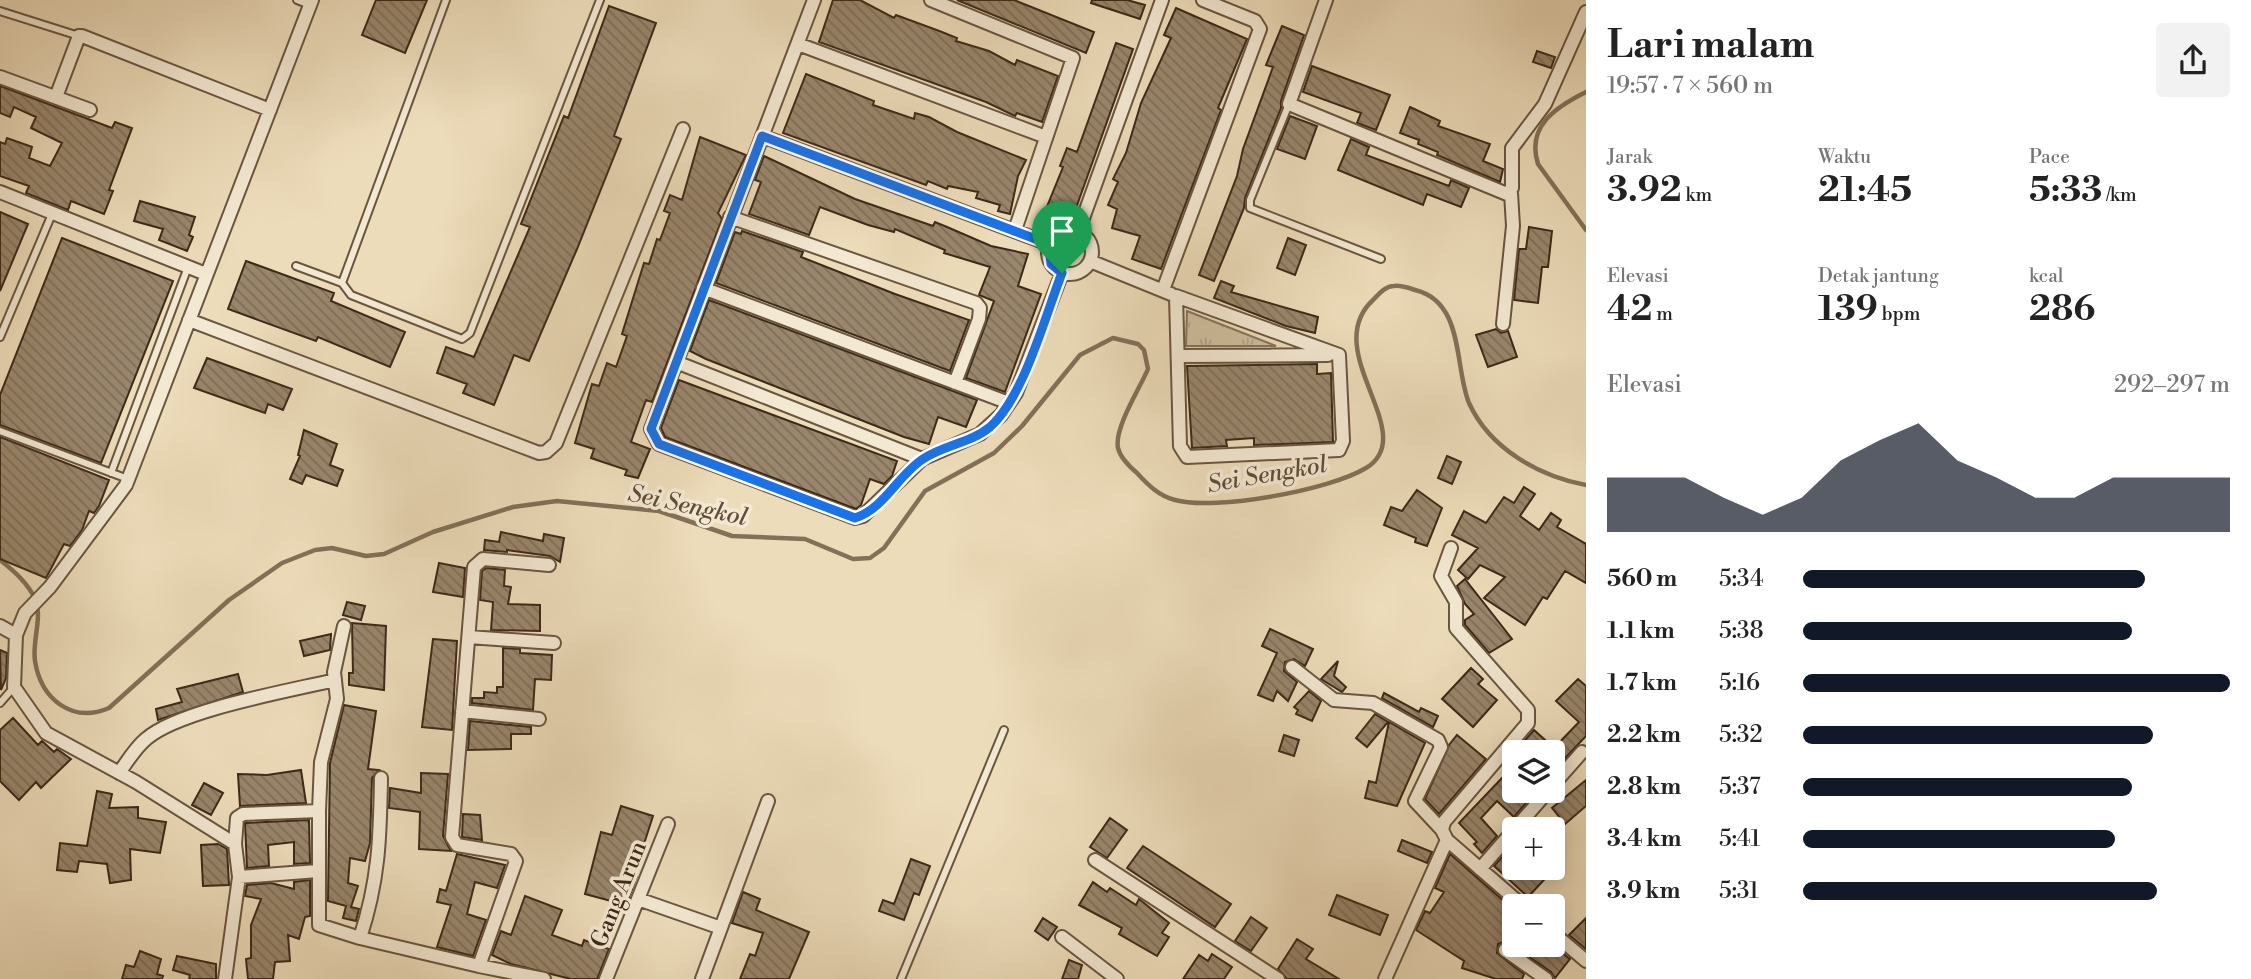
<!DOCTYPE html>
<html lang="id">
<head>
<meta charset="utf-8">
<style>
  :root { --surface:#fff; --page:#f2f2f2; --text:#222; --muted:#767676; --accent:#111827 }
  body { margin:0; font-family:"Libre Bodoni",serif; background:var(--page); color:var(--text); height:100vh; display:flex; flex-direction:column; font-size:26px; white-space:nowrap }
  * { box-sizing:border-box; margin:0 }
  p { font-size:23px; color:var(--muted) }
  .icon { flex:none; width:38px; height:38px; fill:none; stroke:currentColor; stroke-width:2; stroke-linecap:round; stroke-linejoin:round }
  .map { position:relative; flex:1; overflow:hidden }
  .side { display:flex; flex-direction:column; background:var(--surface); width:665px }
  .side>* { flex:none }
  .controls { position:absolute; left:1502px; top:740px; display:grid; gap:14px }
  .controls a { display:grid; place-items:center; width:63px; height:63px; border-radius:7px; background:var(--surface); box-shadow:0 4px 18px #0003; font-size:35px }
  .pin { position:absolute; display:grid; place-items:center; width:60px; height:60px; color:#fff; margin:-72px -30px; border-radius:50% 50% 50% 0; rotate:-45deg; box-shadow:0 0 7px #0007 }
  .pin .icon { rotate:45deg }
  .round { display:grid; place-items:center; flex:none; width:74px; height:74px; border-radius:7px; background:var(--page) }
  .head { display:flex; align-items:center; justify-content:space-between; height:119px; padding:0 21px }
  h1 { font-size:38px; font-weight:700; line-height:52px }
  .stats { display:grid; grid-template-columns:repeat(3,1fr); gap:10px; height:119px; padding:7px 21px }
  .stats div { display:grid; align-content:center }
  .stats b { font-size:35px; font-weight:700 }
  .stats small { font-size:19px; font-weight:400 }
  .stats p { font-size:19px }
  .chart { height:196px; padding:14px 21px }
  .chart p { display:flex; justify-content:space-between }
  .chart svg { width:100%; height:126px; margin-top:7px; fill:var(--accent); opacity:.7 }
  ul { padding:0 21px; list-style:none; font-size:23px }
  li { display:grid; grid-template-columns:112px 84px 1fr; align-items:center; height:52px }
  li i { height:18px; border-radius:9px; background:var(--accent) }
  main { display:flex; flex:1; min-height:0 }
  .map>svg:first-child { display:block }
  .grass { fill:url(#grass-tufts); stroke:#86745b; stroke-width:2 }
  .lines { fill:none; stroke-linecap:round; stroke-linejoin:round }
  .stream { stroke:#837058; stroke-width:4.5 }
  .building { fill:url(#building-back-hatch); stroke:#3d2918; stroke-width:2 }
  .lane-casing { stroke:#695640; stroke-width:10 }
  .street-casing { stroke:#695640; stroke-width:16 }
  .lane { stroke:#f3e8d2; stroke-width:6 }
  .street { stroke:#f3e8d2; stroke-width:12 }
  .route-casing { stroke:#fff; stroke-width:14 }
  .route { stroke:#1a73e8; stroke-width:9 }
  .labels { text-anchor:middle; stroke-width:7; stroke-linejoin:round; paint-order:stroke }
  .street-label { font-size:23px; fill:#3d2918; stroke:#f3e8d2 }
  .water-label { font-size:24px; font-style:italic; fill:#604c38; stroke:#f3e8d2 }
</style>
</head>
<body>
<main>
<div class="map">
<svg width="1586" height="979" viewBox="0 0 1586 979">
  <defs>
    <pattern id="grass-tufts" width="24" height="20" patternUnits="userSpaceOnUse" patternTransform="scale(1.75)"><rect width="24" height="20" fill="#cfbe9e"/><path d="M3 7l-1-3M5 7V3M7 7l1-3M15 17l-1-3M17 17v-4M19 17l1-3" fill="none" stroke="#b3a387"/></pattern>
    <pattern id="building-back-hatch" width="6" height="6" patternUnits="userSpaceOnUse" patternTransform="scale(1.75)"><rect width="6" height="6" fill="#99866c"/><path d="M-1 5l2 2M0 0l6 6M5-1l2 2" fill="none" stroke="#7e6e58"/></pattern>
  </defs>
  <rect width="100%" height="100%" fill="#eddcba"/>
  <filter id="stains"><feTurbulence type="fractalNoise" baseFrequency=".00286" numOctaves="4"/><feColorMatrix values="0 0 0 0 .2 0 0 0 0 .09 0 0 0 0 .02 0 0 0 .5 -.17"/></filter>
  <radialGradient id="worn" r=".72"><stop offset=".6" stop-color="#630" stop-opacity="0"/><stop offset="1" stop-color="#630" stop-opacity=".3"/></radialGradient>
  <path class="grass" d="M1187,311l89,35h-90z"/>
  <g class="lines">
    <path class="stream" d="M1586,92c-30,15 -60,34 -48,72l48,66
      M0,560c14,11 29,24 36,41 6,18 -4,41 -1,60 6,38 37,63 74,47l120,-108 53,-37 33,-13 17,-2 34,8 18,-2 49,-22 80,-25 44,-6 102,10 73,25 73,3 48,20 17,-1 14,-10 41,-57 69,-38 28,-27 58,-71 33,-17 25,6 6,6 4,19c-8,19 -34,59 -30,79 2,9 12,19 19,25 11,12 22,23 38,27 40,11 155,-10 191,-32 56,-34 -48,-117 7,-168 6,-6 12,-14 21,-14 7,-1 15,2 21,4 50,12 39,77 54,113 21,46 70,73 117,82"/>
  </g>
  <path class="building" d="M376,0h51l-22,53 -43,-18z
    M833,0h27l34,18 2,-3 46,17 15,6 -1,3 33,10 26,14 2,-5 41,16 -16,46 -25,-9 -2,3 -29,-14 -167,-60z
    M957,0h57l80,32 -8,21z
    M1092,0h35l18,5 -5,14 -49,-16z
    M609,6l47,17 -42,113 7,3 -44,110 -48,112 -15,-6 -20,50 -31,-12 4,-9 -30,-11 9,-26 28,10 56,-130 -9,-3 43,-108 4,2z
    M1176,8l71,31 -29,69 3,2 -60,159 -29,-10 8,-23 -28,-8 5,-19 -9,-4 10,-23 -5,-3 13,-26 15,-50 30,-65 -7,-3z
    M1282,26l22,9 -23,66v7l-36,90 -1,10 -30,73 -15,-6 38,-99 6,-27 30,-82 -7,-2z
    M1116,43l17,6 -62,173 -27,-8 19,-47 -3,-1 7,-18 10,4z
    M1537,51l18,6 -4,11 -18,-6z
    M1312,66l78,29 -14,35 -19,-7 4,-10 -58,-21z
    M806,74l68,27 -1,4 41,14 1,-6 14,4 28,15 69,28 -8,16 -8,38 -12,-3 2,-6 -24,-7 2,-6 -30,-6 -1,3 -19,-8 -2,4 -143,-52z
    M0,86l112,42 3,-6 17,6 -23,62 4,1 -9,23 -33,-13 -3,9 -42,-17 3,-7 -29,-10v-34l5,2 2,-6 25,9 -3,11 21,8 12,-23 -31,-15 5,-11 -22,-10 -4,10 -10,-4z
    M1410,107l30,14 -2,5 52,18 -7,17 20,8 -3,13 -63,-27 1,-3 -20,-8 1,-4 -19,-7z
    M1290,116l27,10 -12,33 -28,-10z
    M700,137l46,18 -28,58 4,6 -70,183 -6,-2 -15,42 19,7 -12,29 -13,-3 2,-5 -36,-12 3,-9 -19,-6 17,-59 7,2 8,-23 9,4 11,-31 -5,-2 22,-71 5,1 8,-25 3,1 10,-27 -6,-2 6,-16 12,5z
    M1351,139l18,8 -3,8 83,31 2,-6 18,8 -8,19 -34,-13 -4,11 -85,-35z
    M764,156l91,43 78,27 2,-4 12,5 44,19 37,8 -10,32 23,8 -36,98 -39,-14 28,-77 -15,-6 11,-28 -46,-14 1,-3 -50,-21 -1,3 -26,-7 -48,-18 -11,28 -60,-21 12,-32 -6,-2z
    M140,201l55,16 -6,18 4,2 -6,14 -28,-11 4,-11 -29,-8z
    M0,212l28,12 -28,67z
    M1529,227l23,4 -4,36h-6l-4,36 -24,-3 5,-51h7z
    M742,231l61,21 -2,5 94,37 74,26 -19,51 -234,-88 19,-51 6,2z
    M62,238l111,43 -72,182 -101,-38v-30z
    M1288,238l18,7 -11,30 -18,-7z
    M246,261l88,32 -3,8 74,31 -15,35 -72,-30 -2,4 -88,-32z
    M1221,281l13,5 -3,6 87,25 -3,16 -29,-7 -72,-28z
    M709,300l268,100 -11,27 -28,-10 -9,27 -25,-7 -198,-78 -16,-8z
    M1496,329l5,4 7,-2 9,26 -29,10 -12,-32z
    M207,358l85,31 -9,21 -15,-6 -3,9 -71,-25z
    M1317,364v10l14,-1 2,69 -79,3v-7l-28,2 1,6 -35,2 -5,-82z
    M679,380l218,81 -5,15 -8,8 -14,-5 -9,26 -5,4 -191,-72 -4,-9z
    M304,430l33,14 -7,21 13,5 -6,16 -31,-11 -4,9 -12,-5 10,-23 -2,-1z
    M0,437l109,43 -10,26 -5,7 -5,-2 -7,19 -12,16 -6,-2 -18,34 -46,-19z
    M1447,456l14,6 -9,22 -14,-6z
    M1524,487l11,7 -15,22 19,14 12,-17 10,7 -4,7 29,17v39l-21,-12 -18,28 -4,-2 -18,28 -41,-27 21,-21 -25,-12 -12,14 -10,-9 20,-22 -26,-13 12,-24 22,12 18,-26 10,6z
    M1417,490l25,18 -15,38 -12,-4 1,-4 -32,-13 7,-18 11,4z
    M501,532l42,9 1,-7 20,4 -4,24 -10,-6 -43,-6v2l-23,-2 1,-10 14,2z
    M439,563l26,5 -2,29 -30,-5z
    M486,568l19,2 -1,16 7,1 -3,17 32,1v26l-49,-1 2,-28 -13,-2 2,-29z
    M1465,579l47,60 -23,14 -24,-28v-5l9,-6 -9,-10 -8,-18z
    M347,602l18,4 -4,14 -18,-5z
    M352,623l34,3 -2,64 -35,-5v-12h4z
    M1270,629l43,20 -8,17 -11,-7 -9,3 -1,9 13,11 -9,19 -11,-10 -4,10 -15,-6 19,-42 -15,-7z
    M331,634l-1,16 -26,6 -4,-15z
    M433,639l24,2 -5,89 -30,-3z
    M503,648l17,1v4l32,2 -1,25 -16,-1 -2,31 -61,-7v-5h12v-6l13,1v-6h6z
    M0,650l7,3 -1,25 -5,12z
    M1338,661l-4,15 12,11 -4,5 -21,-13z
    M1471,668l12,11 -5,5 19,16 -24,27 -31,-28z
    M238,674l5,18 -85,28 -2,-11 26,-7 -5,-13z
    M1578,679l8,7v50l-34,36v-20h-23l-8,-7 13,-15 20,18 25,-26 -23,-21z
    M1309,691l12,10 -9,20 -16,-7 2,-4 -4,-3z
    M1384,693l35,19 2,-4 17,8 -5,11 -51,-29z
    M344,705l32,6 -8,58 11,1 -7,8 -2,65 -5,18 -15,-3 -2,25 10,3 -7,21 8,2 -3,12 -13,-3 3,-12 -18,-5 2,-138z
    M1375,714l13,8 -21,25 -11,-9z
    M13,718l25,27 4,-4 12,11 3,-3 14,10 -30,29 -5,-6 -17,18 -19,-19v-51z
    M470,721l61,6v7h-20v15l-43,1z
    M1389,722l36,21 -28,63 -32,-8 4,-17 7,2z
    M1284,735l15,5 -5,16 -15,-5z
    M1457,735l29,24 -47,55 -14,-15 24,-54z
    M301,770l5,33 -66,3 -2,-32 29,1z
    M421,773l27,1 -5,62 8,15 -32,-2 1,-37 -31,-4 1,-20 31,5z
    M1502,778l24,25 -12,14 -17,-16 -16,17 16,18 -15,17 -8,-9 3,-2 -18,-19z
    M1586,780v26l-21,18 -13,-16z
    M204,783l19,10 -12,22 -19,-10z
    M97,791l15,3 -3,14 29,-1v11l28,4 -6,31 -30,-4 1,31 -21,3 -3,-19 -28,-3 -2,11 -20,-2 3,-27 27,3z
    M621,806l32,10 -19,59 3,1 -11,29 -41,-11 16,-62 11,3z
    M463,814l17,1 2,25 -20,-3z
    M1110,818l17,12 -20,28 -17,-11z
    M309,820l1,43 -16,1v-22l-26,3 1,21 -22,2 -2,-45z
    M1402,840l30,12 -5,11 -29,-12z
    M218,844l9,5 2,36 -26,1 -2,-41z
    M1514,844v24h41l-27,29 -34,-31z
    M1143,846l88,58 -16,23 -88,-59z
    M457,854l48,11 -8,23 -22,-6 -8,32 19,6 -13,36 -36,-9 14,-42 -14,-3 3,-13 6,2z
    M1450,854l64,56v35h38l18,14 -15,19 -4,-6 -45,-31 -8,3 -1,9 27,21 -2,5h-26l-34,-11 2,-7 -48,-31 9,-19 5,2 14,-21 -9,-4z
    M911,859l19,7 -11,29 -5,-2 -10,27 -25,-9 4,-11 11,4z
    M310,880v36l-5,1 -6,22 -11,-4 2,26 -15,1 -2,17h-25l-2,-20 5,-1v-33l10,-26 -16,-3 2,-11 24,-2 23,6v-7z
    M1093,882l14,10 3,-4 26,17 3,-6 30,24 -7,10 7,4 -12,19 -38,-22 3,-6 -43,-23z
    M743,892l17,7 -4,11 53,22 -20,47h-49l10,-25 5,2 8,-23 -31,-10z
    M1337,895l51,20 -8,20 -51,-20z
    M525,896l37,14 -10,25 30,11 2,-6 25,9 -12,30h-26l-60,-15 -19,-9 9,-24 10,4z
    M1251,917l16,11 -16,23 -16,-10z
    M1043,918l14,9 -9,13 -13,-9z
    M1586,918v31l-17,-14z
    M1297,939l16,10 -7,10 33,20h-52l-9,-10z
    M140,951l21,8 -4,15 6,2 -1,3h-40l4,-14 8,2z
    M1212,954l20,13 -8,12h-41l16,-24 9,6z
    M177,956l39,8v15h-27l1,-4 -17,-5z
    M1069,960l13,5 -4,14h-16z"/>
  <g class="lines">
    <g class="lane-casing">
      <path id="lane" d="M297,0l13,5
        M446,0l-104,283 9,12 111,44 8,-6 130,-333
        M0,11l79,25
        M1289,104l-39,96v8l131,51
        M296,266l46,17
        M0,337l52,-123
        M0,431l128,48
        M111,473l77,-206
        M0,703l14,-16
        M901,979l103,-249"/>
    </g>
    <g class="street-casing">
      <path id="street" d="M814,0l-163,429 8,15 196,74 8,-2 59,-57 58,-25 21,-19 15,-22 46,-120
        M931,0l142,58 -58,172
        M1326,0l-37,104 218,90 5,-6v-40l33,-44 41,-92
        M798,44l248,93
        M0,77l90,33
        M56,97l23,-61h3l188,74
        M762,136l287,108
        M0,192l206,82
        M730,217l246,86 4,5 -1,11 -24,64
        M1048 252a22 22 0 1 1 44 0a22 22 0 1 1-44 0Z
        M1078,232l84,-232
        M1090,261l81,33
        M703,288l306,115
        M1163,290l97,-261 -5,-8 -52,-21
        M1176,296l163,59 4,86 -4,9 -152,7 -7,-11z
        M189,320l350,133 7,-1 10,-9 127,-314
        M1503,324l10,-98 -2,-33
        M1180,356l148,-1
        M676,362l246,97
        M0,626l16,9
        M469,637l85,6
        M1292,667l42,33 39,3 65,37 3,7 -26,54 27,29
        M462,711l77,8
        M119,773c8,-11 16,-25 27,-34 33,-29 143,-48 189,-59
        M1552,786l30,-34
        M319,811l2,-49 16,-63 -3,-27 10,-46
        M1514,830l34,-39
        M1447,840l76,66
        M235,844l2,-26 6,-4 76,-3v114l41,13 119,28
        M1095,860l183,119
        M1480,869l34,-39
        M239,877l79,-6
        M638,899l83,29
        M1552,932l34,29
        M1062,937l55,42
        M360,938c19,-58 20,-100 21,-160
        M1505,950l41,29
        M225,979l14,-102 -4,-33 -99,-62 -90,-49 -32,-46 2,-52 9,-22 25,-26 76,-102 186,-485
        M544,979l-65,-13 37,-105 -5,-7 -54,-9 -5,-8 22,-270 9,-8 66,6
        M606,979l62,-155
        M702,979l66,-178
        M1385,979l62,-139 -5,-10 2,-8 84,-99v-13l-72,-82v-26l-15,-26 10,-28"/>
    </g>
    <use href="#lane" class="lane"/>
    <use href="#street" class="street"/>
  </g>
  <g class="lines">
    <g class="route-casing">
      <path id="route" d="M762,136l287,108 2,20 11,9c-17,43 -38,124 -72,154 -19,16 -47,18 -67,32 -25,16 -39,50 -68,59l-196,-74 -8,-15z"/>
    </g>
    <use href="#route" class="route"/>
  </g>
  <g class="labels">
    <g class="street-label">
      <text transform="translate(618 894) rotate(-68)" y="8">Gang Arun</text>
    </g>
    <g class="water-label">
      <text transform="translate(1267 474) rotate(-10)" y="8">Sei Sengkol</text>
      <text transform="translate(688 505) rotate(12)" y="8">Sei Sengkol</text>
    </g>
  </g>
  <rect width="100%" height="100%" filter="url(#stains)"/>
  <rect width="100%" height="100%" fill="url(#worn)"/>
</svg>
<div class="controls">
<a><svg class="icon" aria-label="layers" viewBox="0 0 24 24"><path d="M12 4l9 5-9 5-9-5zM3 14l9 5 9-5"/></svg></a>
<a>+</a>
<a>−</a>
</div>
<div class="pin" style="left:1062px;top:273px;background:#1e9e55"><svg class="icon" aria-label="arrive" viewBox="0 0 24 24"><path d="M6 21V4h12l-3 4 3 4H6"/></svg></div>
</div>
<section class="side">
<div class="head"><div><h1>Lari malam</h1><p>19:57 · 7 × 560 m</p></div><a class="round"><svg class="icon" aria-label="share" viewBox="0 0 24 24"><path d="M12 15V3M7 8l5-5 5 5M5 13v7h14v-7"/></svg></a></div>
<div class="stats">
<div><p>Jarak</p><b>3.92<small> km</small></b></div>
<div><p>Waktu</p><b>21:45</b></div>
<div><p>Pace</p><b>5:33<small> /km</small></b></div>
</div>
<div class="stats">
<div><p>Elevasi</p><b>42<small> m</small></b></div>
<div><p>Detak jantung</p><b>139<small> bpm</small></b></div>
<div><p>kcal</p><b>286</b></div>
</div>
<div class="chart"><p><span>Elevasi</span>292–297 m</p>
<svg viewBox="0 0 160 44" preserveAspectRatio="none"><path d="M0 44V25L10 25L20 25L30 32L40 38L50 32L60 19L70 12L80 6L90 19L100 25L110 32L120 32L130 25L140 25L150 25L160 25V44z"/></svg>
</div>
<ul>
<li><b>560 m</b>5:34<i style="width:80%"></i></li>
<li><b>1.1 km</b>5:38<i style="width:77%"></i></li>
<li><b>1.7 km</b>5:16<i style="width:100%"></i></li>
<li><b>2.2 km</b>5:32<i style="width:82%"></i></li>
<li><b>2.8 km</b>5:37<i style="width:77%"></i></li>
<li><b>3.4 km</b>5:41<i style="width:73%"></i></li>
<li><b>3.9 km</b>5:31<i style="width:83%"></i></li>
</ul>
</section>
</main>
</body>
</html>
